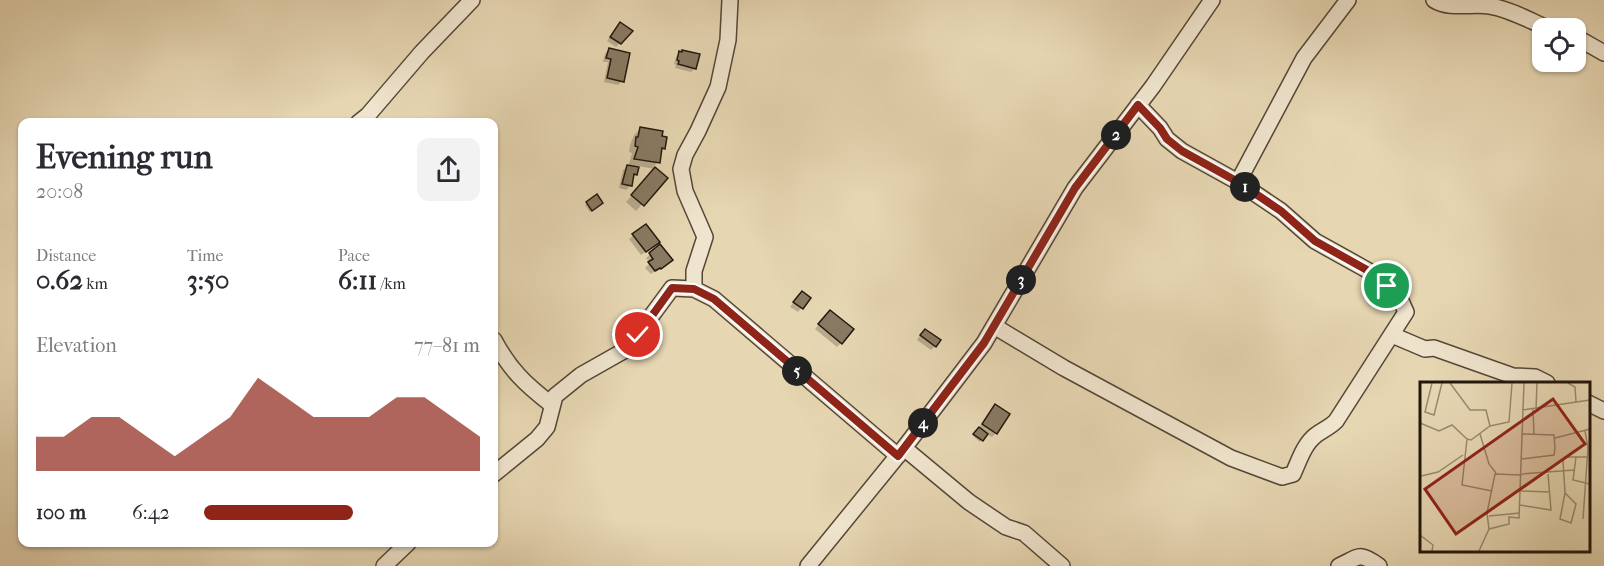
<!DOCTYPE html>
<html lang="en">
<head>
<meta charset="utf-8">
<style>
  :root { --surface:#fff; --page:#f2f2f3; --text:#2b2b33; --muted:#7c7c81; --accent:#8f2418 }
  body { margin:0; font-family:"IM FELL French Canon",serif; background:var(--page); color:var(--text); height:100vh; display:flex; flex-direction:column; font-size:22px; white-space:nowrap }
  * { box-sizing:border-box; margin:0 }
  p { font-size:20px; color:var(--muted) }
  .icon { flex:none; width:33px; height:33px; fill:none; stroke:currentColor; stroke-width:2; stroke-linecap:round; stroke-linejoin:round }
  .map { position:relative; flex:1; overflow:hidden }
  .details { position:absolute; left:18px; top:118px; width:480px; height:429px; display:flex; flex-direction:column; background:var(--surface); border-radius:12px; box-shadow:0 2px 4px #0004 }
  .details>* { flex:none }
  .controls { position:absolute; left:1532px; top:18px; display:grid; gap:12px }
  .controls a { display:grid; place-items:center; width:54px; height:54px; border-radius:12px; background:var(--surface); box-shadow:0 2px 4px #0004; font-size:30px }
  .pin { position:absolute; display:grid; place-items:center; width:51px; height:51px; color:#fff; margin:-26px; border:3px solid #fff; border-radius:50%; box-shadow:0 2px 6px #0007 }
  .km { position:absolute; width:30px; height:30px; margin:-15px; border-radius:50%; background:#222; color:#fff; font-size:16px; line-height:30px; text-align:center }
  .round { display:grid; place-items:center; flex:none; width:63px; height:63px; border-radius:12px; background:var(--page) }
  .overview { display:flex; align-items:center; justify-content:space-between; height:102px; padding:0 18px }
  h1 { font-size:33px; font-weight:700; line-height:45px }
  .metrics { display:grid; grid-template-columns:repeat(3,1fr); gap:9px; height:102px; padding:6px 18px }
  .metrics div { display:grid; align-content:center }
  .metrics b { font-size:26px; font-weight:700 }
  .metrics small { font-size:16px; font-weight:400 }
  .metrics p { font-size:16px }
  .chart { height:168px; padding:12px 18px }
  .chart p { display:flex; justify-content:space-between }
  .chart svg { width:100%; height:108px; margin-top:6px; fill:var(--accent); opacity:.7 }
  ul { padding:0 18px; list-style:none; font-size:20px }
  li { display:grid; grid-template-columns:96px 72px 1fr; align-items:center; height:45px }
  li i { height:15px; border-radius:8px; background:var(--accent) }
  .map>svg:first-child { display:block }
  .shadow { fill:#0003 }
  .building { fill:#887a62; stroke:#23170c; stroke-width:1.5 }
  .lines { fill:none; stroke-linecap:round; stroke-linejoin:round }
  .minor-casing { stroke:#544736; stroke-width:18 }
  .minor { stroke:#efe4cd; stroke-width:15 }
  .route-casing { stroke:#fff; stroke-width:12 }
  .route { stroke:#8f2418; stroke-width:8 }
  .inset-road { fill:none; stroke:#988a70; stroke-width:1.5 }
  .view { fill:#8f2418; fill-opacity:0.15; stroke:#8f2418; stroke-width:3 }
  .inset-edge { fill:none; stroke:#23170c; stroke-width:3 }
</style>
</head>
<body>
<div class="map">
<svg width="1604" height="566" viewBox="0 0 1604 566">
  <rect width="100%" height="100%" fill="#e6d6b2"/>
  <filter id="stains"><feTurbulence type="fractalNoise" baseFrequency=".00333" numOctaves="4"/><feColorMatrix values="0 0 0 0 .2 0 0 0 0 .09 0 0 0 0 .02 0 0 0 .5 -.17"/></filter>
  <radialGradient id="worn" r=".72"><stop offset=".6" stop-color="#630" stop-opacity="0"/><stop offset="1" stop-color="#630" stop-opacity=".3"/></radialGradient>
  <path class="shadow" d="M616,28l15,3 -15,16 -9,-6z
    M609,49l13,32 -4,4 -14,-3 4,-20h-5l2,-8z
    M683,51l12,17 -4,4 -16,-4 1,-3 -2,-1 2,-7z
    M641,128l23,20 -4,3 -2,11 -5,5 13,11 -30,33 -10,-9 29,-33 -17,-3 -8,20 -4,4 -7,-2 4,-18 5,-3 4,-14 -3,-1 1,-7 4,-10z
    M597,197l3,8 -10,7 -5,-7z
    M646,226l8,20 -13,9 -12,-16z
    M660,246l7,18 -11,8 -1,-1 -4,3 -6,-6 5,-5 -4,-5z
    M798,297l11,1 -11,14 -8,-5z
    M826,316l15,27 -4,4 -22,-18z
    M921,334l14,12 -4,4 -14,-10z
    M992,410l4,23 -4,4 -6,-3 -6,8 -7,-6z"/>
  <path class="building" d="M620,22l13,9 -12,13 -11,-7z
    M609,48l21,5 -6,29 -17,-4 4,-19 -5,-1z
    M682,50l18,4 -4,15 -18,-5 1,-3 -2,-1 2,-9 3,1z
    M640,127l23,4 -1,5 5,1 -2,12 -3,-1 -2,15 -26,-4 4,-12 -3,-1 1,-9h2z
    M627,165l12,2 -2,8 -3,-1 -2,12 -10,-2z
    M655,167l13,11 -24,28 -13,-11z
    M597,194l6,9 -11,8 -6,-9z
    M646,224l14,18 -14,10 -14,-18z
    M660,244l13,16 -12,9 -1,-1 -5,3 -7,-9 5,-3 -4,-6z
    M802,291l9,7 -8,11 -10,-7z
    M830,310l24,19 -12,15 -24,-20z
    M925,329l16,11 -5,7 -16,-12z
    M995,404l15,10 -13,20 -15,-10z
    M979,427l9,7 -5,7 -10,-7z"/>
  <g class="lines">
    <g class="minor-casing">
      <path id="minor" d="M1434,0c16,10 38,3 56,6 19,3 39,14 57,22
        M1575,39l8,2 21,12
        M358,123l10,-8 54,-63 50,-52
        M1238,182l66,-124 44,-58
        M694,289v-18l11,-34 -20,-46 -4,-22 4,-14 13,-24 20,-44 10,-47 2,-40
        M994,326l70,42 167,90 51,19 11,-3c6,-13 11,-30 23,-39 7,-5 14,-8 20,-14l70,-109 -5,-11 -34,-31 -52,-29 -34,-30 -43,-29 -56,-31 -15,-12 -7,-11 -22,-23
        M1392,335l33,14 9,-1 79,28 22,1 12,6
        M494,340c16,30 31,44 58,65
        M1588,403l16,8
        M904,448l65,54 37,25 18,6 38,33
        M494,474l43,-35 10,-12 8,-31 26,-21 46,-26 45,-61 22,1 20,10 184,157
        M384,566l24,-23
        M808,566l96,-118 80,-105 91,-155 78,-102 59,-86
        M1339,566c20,-9 20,-15 40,0"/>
    </g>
    <use href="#minor" class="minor"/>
  </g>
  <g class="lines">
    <g class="route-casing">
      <path id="route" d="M638,335l34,-47 22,1 20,10 184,157 86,-113 91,-155 63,-83 22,23 7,11 15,12 56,31 43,29 34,30 52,29 20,16"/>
    </g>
    <use href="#route" class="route"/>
  </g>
  <g transform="translate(1420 382)">
    <rect width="170" height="170" fill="#e6d6b2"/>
    <path class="inset-road" d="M12,1l-7,29 9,3 8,-32M30,1l20,27h16l4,16M148,1l7,4 1,15M113,27l1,25M116,27l1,-26M102,28l68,-10M0,41l19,8 13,-6 15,14M60,52l9,30 7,9M102,52l32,1 1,13 -1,7 -32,4M135,56l35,-9M47,57l4,1 19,-14 19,-4 3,-39M47,57l-5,46 30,6M156,75l-3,23 17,4M102,92l52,-4M1,94l17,-4 25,-17M101,109l28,1M145,111l11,11 -5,19 -11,-4 5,-26 -2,-32 2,-4h22M100,123l31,5 -3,-36M69,134l31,-3M163,137l5,-71 -3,-17M69,147l20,-5v-7l10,1 5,-135M0,153l13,10 -1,6M59,169l10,-22 -2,-16 8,-39 27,1"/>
    <path class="view" d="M133,17l32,45 -129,90 -31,-45z"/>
    <rect width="170" height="170" class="inset-edge"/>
  </g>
  <rect width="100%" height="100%" filter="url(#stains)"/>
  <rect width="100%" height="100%" fill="url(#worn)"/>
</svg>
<div class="controls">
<a><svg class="icon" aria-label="locate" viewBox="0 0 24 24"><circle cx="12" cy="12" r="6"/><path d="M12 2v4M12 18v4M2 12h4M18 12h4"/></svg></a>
</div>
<div class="pin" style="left:1387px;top:286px;background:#1e9e55"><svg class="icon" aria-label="arrive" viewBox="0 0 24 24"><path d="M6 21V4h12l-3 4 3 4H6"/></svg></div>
<div class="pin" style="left:638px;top:335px;background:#d93025"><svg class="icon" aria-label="check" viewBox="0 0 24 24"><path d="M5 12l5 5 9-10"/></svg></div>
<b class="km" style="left:1245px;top:187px">1</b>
<b class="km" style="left:1116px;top:135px">2</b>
<b class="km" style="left:1021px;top:280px">3</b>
<b class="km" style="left:923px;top:423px">4</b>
<b class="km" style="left:797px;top:371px">5</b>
<section class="details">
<div class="overview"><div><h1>Evening run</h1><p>20:08</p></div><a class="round"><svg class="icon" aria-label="share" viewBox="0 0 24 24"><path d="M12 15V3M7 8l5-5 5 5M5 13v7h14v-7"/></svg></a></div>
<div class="metrics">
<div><p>Distance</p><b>0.62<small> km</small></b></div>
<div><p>Time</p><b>3:50</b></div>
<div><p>Pace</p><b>6:11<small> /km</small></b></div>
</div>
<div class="chart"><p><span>Elevation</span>77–81 m</p>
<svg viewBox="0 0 160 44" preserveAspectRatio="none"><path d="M0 44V30L10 30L20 22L30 22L40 30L50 38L60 30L70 22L80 6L90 14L100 22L110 22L120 22L130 14L140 14L150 22L160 30V44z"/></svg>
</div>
<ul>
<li><b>100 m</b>6:42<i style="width:54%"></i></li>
</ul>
</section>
</div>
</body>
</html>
